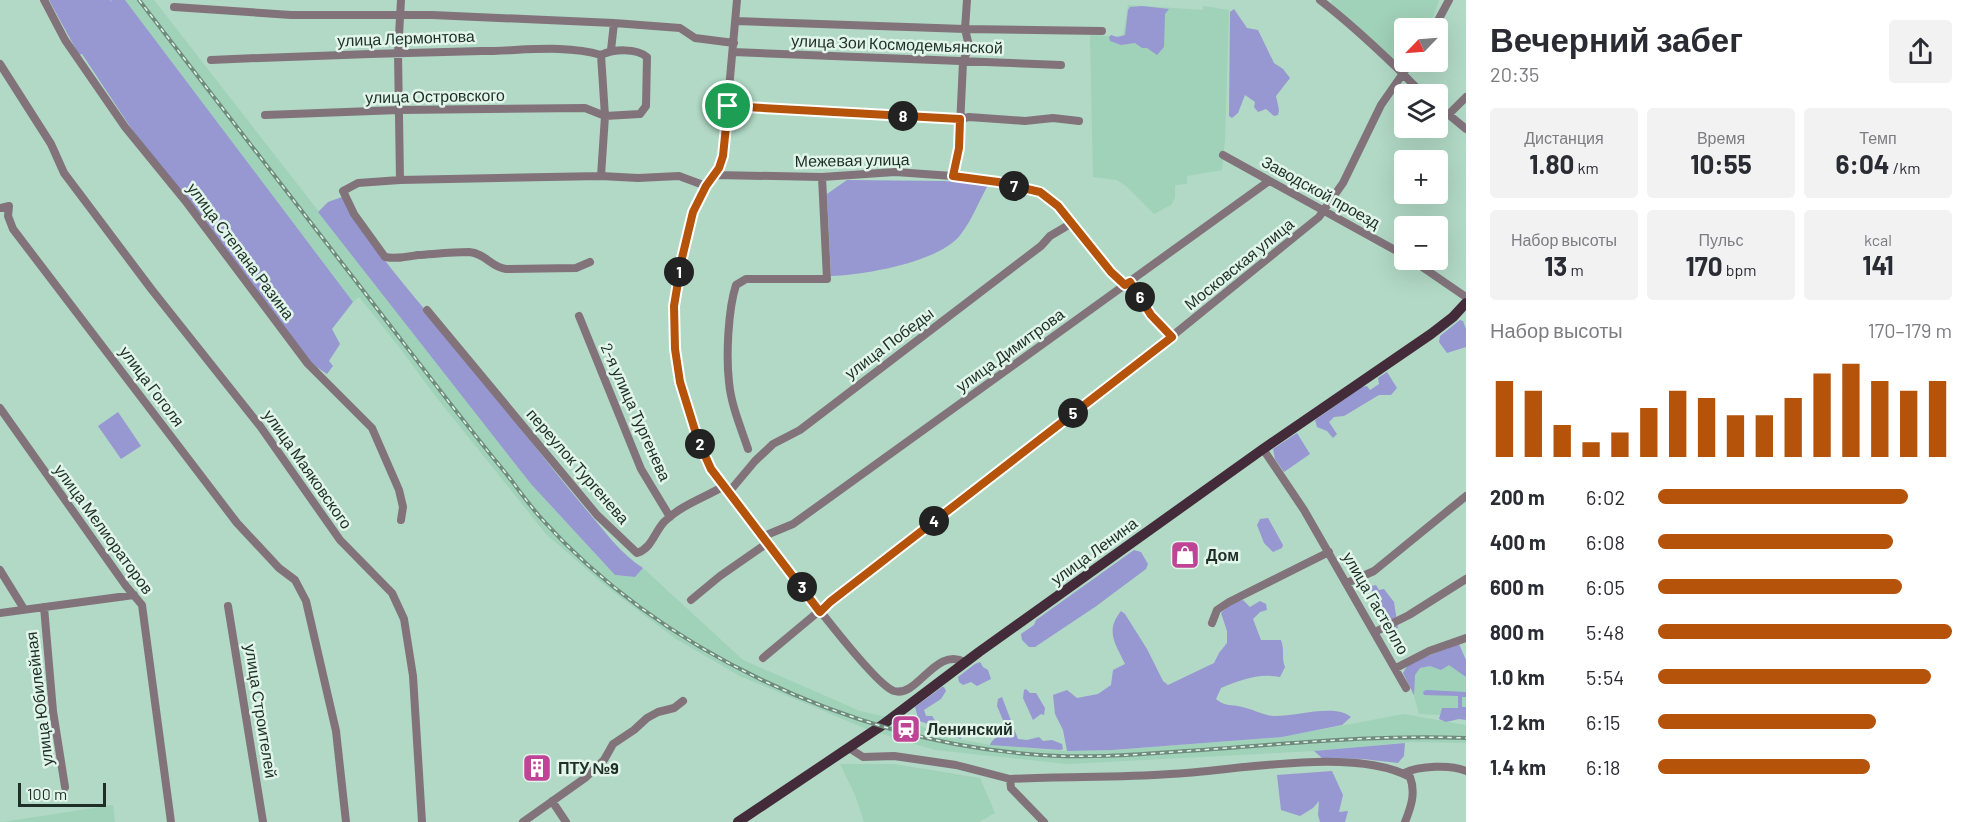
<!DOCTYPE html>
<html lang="ru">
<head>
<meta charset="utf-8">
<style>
  :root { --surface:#fff; --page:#f2f2f3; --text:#2b2b33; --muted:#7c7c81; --accent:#b45309 }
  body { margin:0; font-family:Barlow,sans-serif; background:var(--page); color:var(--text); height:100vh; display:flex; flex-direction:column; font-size:22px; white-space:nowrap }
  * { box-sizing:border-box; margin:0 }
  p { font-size:20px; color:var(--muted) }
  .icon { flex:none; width:33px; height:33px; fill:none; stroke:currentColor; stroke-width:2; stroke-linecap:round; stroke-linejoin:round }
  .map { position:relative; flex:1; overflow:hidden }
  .sheet { display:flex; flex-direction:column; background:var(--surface); width:510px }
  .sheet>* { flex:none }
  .needle { width:39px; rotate:245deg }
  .controls { position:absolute; left:1394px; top:18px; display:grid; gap:12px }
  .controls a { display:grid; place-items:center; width:54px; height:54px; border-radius:6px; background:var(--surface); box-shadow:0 6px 24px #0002; font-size:30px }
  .scale { position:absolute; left:18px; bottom:15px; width:88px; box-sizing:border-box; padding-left:6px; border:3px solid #1f2f27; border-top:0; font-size:16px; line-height:21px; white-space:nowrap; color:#1f2f27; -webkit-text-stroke:4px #e1f5ea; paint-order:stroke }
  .pin { position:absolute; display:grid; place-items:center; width:51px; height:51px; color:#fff; margin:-26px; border:3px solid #fff; border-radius:50%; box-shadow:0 2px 6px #0007 }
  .km { position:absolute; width:30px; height:30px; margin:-15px; border-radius:50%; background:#222; color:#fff; font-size:16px; line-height:30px; text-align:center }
  .round { display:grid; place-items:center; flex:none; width:63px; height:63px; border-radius:6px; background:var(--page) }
  .head { display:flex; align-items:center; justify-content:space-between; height:102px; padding:0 24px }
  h1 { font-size:33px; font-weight:700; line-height:45px }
  .figures { display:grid; grid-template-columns:repeat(3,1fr); gap:9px; height:102px; padding:6px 24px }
  .figures div { display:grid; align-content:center; border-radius:6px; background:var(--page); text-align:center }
  .figures b { font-size:26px; font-weight:700 }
  .figures small { font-size:16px; font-weight:400 }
  .figures p { font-size:16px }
  .chart { height:168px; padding:12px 24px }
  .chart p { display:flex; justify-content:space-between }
  .chart svg { width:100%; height:108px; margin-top:6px; stroke:var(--accent); stroke-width:6 }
  ul { padding:0 24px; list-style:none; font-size:20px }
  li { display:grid; grid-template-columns:96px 72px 1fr; align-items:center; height:45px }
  li i { height:15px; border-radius:8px; background:var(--accent) }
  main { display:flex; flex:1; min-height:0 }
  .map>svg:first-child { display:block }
  .built { fill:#a0d1b9 }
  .green { fill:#9797d2 }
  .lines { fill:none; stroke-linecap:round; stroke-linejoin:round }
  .minor { stroke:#82737b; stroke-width:8 }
  .major { stroke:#432b39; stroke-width:10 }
  .rail-casing { stroke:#6e8b7c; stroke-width:4 }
  .rail { stroke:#e1f5ea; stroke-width:1.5; stroke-dasharray:4.5; stroke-linecap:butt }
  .route-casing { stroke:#fff; stroke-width:12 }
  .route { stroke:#b45309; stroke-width:8 }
  .labels { text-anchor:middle; stroke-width:5; stroke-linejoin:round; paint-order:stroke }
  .street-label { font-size:16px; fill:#1f2f27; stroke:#e1f5ea }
  .poi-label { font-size:16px; font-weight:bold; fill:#1f2f27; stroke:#e1f5ea; text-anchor:start }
</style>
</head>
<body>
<main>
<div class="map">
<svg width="1466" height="822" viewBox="0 0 1466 822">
  <rect width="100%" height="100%" fill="#b1d9c5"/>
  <path class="built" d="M125,0h29l377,484 84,91 20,2 8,-9 100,92 117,51 58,13 18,11 54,10 77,6 45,-1 170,-13 122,-23 62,11v18l-55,-1 -97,9 -247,13 -132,-14 -66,-20 -129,-54 -64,-37 -69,-52 -61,-53 -113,-141 -33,-45 -41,-51 -6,5z
    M1332,0h107l-10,28h-25v34h4l-5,6 -7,-3 -65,-62z
    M1128,5l75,5v-4l26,4 -4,130 -3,30 -35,6v8l-12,1v13l-4,7 -17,9 -28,-28 -9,-6 -24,-3 -3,-142 33,2z
    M1466,660v56l-47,-2 -5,-18 -11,-23 2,-5z
    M840,764h54l86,14 15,35 -16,9h-115l-9,-27z
    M113,805l2,17h-112z"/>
  <path class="green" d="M49,0h61l2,2 -1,-2h14l228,302 -21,27 8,15 -11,17 4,5 -6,8 -15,-10 -181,-236 -49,-74 -3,1z
    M1142,6l27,3 -4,5 -1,33 -7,8 -10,-7h-5l-7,-5 -14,2 -11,-4 -1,-4 2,-2 6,2 8,-2 3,-25 2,-3z
    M1234,9l13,19 11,2 16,33 9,6 7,9 -14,18 3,14 -1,5 -4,1 -8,-7 -8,3 -4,-5 1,-5 -10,-7 -7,18 -6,5 -3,-2 1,-104z
    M847,180l97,1 44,4c-9,16 -16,35 -27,49 -20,28 -97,41 -130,42l-4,-82z
    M342,197c37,65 90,118 136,177 37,47 73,94 111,139 17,20 32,41 54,55l-8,9 -20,-2 -84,-91 -213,-272 10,-10z
    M1460,320l3,1 3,8v18l-19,6 -8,-11 1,-6z
    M1387,372l10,16 -6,7h-12l-35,21 -10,1 -5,5 8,12 -4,4 -6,-7 -10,-4 -2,-7 47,-33 5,-1 3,4 9,-6 -1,-6z
    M118,412l23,34 -20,13 -23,-33z
    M1297,433l13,21 -26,18 -9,-13 -2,-10z
    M1268,518l15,27 -1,3 -9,4 -9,-9 -7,-18 3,-6z
    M1134,550l7,2 7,12 -2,5 -51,38 -60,40h-6l-7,-7 -1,-6 13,-9 2,-5z
    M1376,585l3,5 5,-1 10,13 4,26 -12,6 -6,-11 9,-7 -18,-26v-4z
    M1243,600l7,7 10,-6 6,3 1,6 -7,2 -7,7 8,21h20c4,11 0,18 4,27l-5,10c-22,-4 -39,3 -59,11l-5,11c10,8 14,5 26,8 10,2 21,8 31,9 21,1 62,-13 78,1l-9,8 -60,12 -170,13 -45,1 -4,-21 -8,-16 -2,-19 14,-5 10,8 21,-4 13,-9 2,-15 12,-6c-10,-21 -20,-33 -4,-53l4,3 22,35 16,32 5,4 46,-22 5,-10 8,-10v-12l-6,-18 13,-11z
    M1459,644l7,16v17l-17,-12 -8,5 -11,-4 -10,2 -5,7 -1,20 -11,-22 6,-10z
    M980,662l3,5 5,3 3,9 -14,7 -6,-4 -8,3 -4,-3 -1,-5 17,-13z
    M942,687h2l2,4 -5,8 -17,11 2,6h6l9,13 20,4v6l-21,-6 -8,-8 -13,-4 -4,-14z
    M1026,689l4,4h6l9,15 -1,7 -3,-1 -8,6 -10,-22 1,-8z
    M1426,690l40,2v5h-4v10h4v13l-7,-1 -13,3 -7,-3 3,-11h16v-12l-34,-1 -1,-3z
    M1002,697l16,42 9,1 12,-3 4,4 9,-1 10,4 1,5 -3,1 -70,-5c3,-8 10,-9 18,-13l-11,-26 1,-7z
    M1405,743l-1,13 -6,7 -35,-4 -41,-1 -8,-7z
    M1332,771l11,24 -4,17 9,-1 -3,11h-25l-2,-7 1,-14 -6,7 -13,8 -19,-6 -4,-35z"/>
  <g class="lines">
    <path class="minor" d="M44,0l21,40 60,87 62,76 121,161 64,64 27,62 4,17 -2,13
      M737,0l-14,156c-6,21 -23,35 -30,55 -4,12 -6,24 -9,36 -15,64 -12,111 8,174 5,15 10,32 18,46 11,18 26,34 39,50 19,24 37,48 55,73 14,18 72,95 90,101 24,7 41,-45 71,-29
      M1320,0c26,20 50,42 74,65 11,10 18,20 30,29
      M174,7l117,8h141l182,8 66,5 15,10 39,5
      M736,21l229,8 137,2
      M1434,28l15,-28
      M611,50l3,-27
      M733,52l328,13
      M211,60c91,-4 181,-7 271,-9 38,0 83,-7 119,4
      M0,64l51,80 13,29 88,117 108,136 80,114 52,53 12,26 9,57 9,146
      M1437,105l29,24
      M728,106l232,13 9,-2 56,4 28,-3 26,3
      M1449,114l17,-17
      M265,115l134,-5 186,-2 20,8 35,-2 6,-8 1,-49c-11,-9 -33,-8 -46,-2
      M1223,155l181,100
      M716,175l106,2 73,-5 58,4 65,10 22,6 17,14 54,66 14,13
      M601,176l4,-60 -4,-61
      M953,176l6,-28 4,-86 6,-16 -4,-17 2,-29
      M400,180l-2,-127 3,-53
      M0,208l9,-2 -1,10 5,13 224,294 42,45 16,12 11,21 30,130 10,91
      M1412,260l54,37
      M590,262l-14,6 -70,1c-15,-2 -21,-16 -37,-17 -17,0 -35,2 -51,3 -12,2 -21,4 -33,2l-31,-43 -11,-23 15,-8 42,-3 201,-4 37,2 41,-2 27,10
      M1130,282l21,33 20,22
      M427,310l170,205 40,38c15,-5 17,-20 27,-31 17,-17 40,-24 60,-36
      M579,316l62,153 29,48
      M0,408l126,178 16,19 29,217
      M748,449c-7,-21 -17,-44 -19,-67 -3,-26 -1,-72 7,-97l10,-6h81l-5,-102
      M1263,449l41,61 102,178
      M729,492l26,-31 18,-17 27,-14 241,-184 9,-10 22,-13
      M764,536l29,-12 476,-343
      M0,570l24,39
      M1347,583l27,-12 92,-75
      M691,600l29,-24 49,-34
      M228,606l35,216
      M44,607l9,104 12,76
      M0,613l134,-18
      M1212,623l5,-13 12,-8 100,-50
      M1375,632l34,-17 57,-36
      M763,658l67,-56 341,-265 148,-120 24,-34 38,-78 30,-43
      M1396,668l33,-17 37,-13
      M849,748l14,9 31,-1 62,9 54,14 1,9 33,34
      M1404,773c15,-7 47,-9 62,-2
      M1010,779c53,-3 107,-1 160,-5 65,-3 184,-28 240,3 6,16 1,30 -5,45
      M552,801l14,21
      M523,822l62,-44 19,-18 9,-16 21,-14 13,-12 11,-6 16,-4 9,-7"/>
    <path class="major" d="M738,822l143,-96 98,-74 284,-203 168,-115 22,-17 13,-14"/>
    <g class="rail-casing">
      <path id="rail" d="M139,0c81,105 162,210 243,315 40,52 80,105 122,156 12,15 23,31 36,46 120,134 310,222 488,237 52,5 105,1 157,-3 93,-6 187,-17 281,-13"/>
    </g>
    <use href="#rail" class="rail"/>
  </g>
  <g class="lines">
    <g class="route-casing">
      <path id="route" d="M728,106l232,13 -1,29 -6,28 45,6 42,10 18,14 53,66 14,13 5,-3 21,33 21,22 -342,265 -10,10 -109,-143 -13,-29 -18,-58 -5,-33 -1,-43 8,-48 11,-46 13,-26 13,-18 4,-12z"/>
    </g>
    <use href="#route" class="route"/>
  </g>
  <defs>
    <g id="shop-square" transform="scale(1.5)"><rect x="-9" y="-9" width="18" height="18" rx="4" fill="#bf4495" stroke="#e1f5ea"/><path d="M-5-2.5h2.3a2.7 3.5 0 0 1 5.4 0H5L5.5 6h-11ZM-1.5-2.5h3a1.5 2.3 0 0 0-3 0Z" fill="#fff"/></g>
    <g id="station-square" transform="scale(1.5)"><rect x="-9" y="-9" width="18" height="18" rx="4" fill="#bf4495" stroke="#e1f5ea"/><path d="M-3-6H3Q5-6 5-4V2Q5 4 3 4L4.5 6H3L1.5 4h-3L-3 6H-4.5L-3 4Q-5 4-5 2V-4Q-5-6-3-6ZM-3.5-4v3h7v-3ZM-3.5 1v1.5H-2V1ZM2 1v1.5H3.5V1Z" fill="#fff"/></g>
    <g id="building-square" transform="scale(1.5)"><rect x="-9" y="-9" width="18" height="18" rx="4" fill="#bf4495" stroke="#e1f5ea"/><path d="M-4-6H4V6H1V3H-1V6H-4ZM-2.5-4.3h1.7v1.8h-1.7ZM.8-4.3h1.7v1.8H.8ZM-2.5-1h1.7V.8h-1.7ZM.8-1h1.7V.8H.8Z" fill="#fff"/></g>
  </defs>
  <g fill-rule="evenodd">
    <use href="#shop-square" x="1185" y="555"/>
    <use href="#station-square" x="906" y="729"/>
    <use href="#building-square" x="537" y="768"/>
  </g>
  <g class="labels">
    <g class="street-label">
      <text transform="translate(406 38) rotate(-2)" y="6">улица Лермонтова</text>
      <text transform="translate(897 44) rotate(2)" y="6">улица Зои Космодемьянской</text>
      <text transform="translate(435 96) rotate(-1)" y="6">улица Островского</text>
      <text transform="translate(852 160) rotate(-1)" y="6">Межевая улица</text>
      <text transform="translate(1321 192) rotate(29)" y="6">Заводской проезд</text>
      <text transform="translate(241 251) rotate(53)" y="6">улица Степана Разина</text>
      <text transform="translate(1239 264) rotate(-39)" y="6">Московская улица</text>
      <text transform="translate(889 343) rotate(-37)" y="6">улица Победы</text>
      <text transform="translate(1010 350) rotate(-36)" y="6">улица Димитрова</text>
      <text transform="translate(152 386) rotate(53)" y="6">улица Гоголя</text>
      <text transform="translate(636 412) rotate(66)" y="6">2-я улица Тургенева</text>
      <text transform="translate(578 466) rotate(49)" y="6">переулок Тургенева</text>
      <text transform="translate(308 469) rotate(55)" y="6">улица Маяковского</text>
      <text transform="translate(104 529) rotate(54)" y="6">улица Мелиораторов</text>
      <text transform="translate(1094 551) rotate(-36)" y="6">улица Ленина</text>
      <text transform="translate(1376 603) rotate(60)" y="6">улица Гастелло</text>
      <text transform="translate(39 699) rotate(-97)" y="6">улица Юбилейная</text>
      <text transform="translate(261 711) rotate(81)" y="6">улица Строителей</text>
    </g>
    <g class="poi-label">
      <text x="1206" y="561">Дом</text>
      <text x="927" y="735">Ленинский</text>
      <text x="558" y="774">ПТУ №9</text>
    </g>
  </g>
</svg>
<div class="controls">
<a><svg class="needle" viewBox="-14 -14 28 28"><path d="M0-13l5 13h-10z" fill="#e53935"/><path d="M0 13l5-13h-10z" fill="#7c7c81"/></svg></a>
<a><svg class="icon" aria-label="layers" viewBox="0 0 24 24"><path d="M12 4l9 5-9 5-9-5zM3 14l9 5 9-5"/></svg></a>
<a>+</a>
<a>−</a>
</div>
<div class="scale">100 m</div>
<div class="pin" style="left:728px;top:106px;background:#1e9e55"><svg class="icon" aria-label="arrive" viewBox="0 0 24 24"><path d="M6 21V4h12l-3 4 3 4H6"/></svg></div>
<b class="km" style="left:679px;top:272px">1</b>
<b class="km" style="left:700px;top:444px">2</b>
<b class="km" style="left:802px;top:587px">3</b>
<b class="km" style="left:934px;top:521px">4</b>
<b class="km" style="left:1073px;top:413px">5</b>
<b class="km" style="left:1140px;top:297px">6</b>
<b class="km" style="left:1014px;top:186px">7</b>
<b class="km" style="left:903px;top:116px">8</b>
</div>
<section class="sheet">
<div class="head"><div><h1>Вечерний забег</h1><p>20:35</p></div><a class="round"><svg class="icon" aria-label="share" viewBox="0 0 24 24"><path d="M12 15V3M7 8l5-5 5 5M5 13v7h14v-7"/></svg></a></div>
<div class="figures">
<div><p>Дистанция</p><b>1.80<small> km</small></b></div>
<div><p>Время</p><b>10:55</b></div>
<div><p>Темп</p><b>6:04<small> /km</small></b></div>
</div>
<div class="figures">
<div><p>Набор высоты</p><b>13<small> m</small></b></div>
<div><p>Пульс</p><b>170<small> bpm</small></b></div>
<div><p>kcal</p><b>141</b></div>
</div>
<div class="chart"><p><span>Набор высоты</span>170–179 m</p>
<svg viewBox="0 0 160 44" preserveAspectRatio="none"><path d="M5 44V13M15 44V17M25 44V31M35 44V38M45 44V34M55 44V24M65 44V17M75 44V20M85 44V27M95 44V27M105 44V20M115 44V10M125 44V6M135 44V13M145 44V17M155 44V13"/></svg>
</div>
<ul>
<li><b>200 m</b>6:02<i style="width:85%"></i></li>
<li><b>400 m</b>6:08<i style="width:80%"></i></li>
<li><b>600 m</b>6:05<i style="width:83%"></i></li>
<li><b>800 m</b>5:48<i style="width:100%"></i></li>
<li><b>1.0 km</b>5:54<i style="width:93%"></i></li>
<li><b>1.2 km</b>6:15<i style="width:74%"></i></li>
<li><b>1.4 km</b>6:18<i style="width:72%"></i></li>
</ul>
</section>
</main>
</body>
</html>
